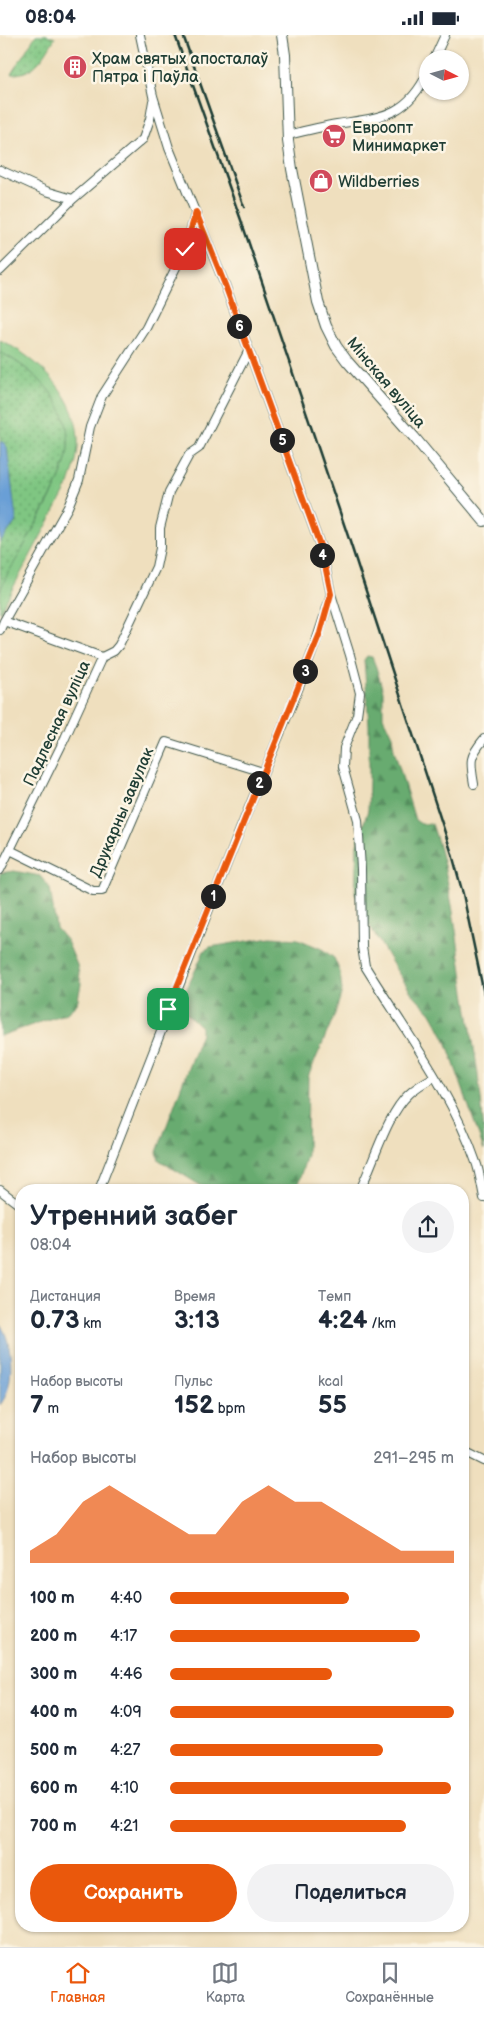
<!DOCTYPE html>
<html lang="ru">
<head>
<meta charset="utf-8">
<style>
  :root { --surface:#fff; --page:#f2f2f3; --text:#1f2937; --muted:#747a83; --line:#e0e1e3; --accent:#ea580c }
  body { margin:0; font-family:"Balsamiq Sans",sans-serif; background:var(--page); color:var(--text); height:100vh; display:flex; flex-direction:column; font-size:19px; white-space:nowrap }
  * { box-sizing:border-box; margin:0 }
  p { font-size:16px; color:var(--muted) }
  .icon { flex:none; width:28px; height:28px; fill:none; stroke:currentColor; stroke-width:2; stroke-linecap:round; stroke-linejoin:round }
  .map { position:relative; flex:1; overflow:hidden }
  .details { position:absolute; left:15px; top:1149px; width:454px; height:748px; display:flex; flex-direction:column; background:var(--surface); border-radius:20px; box-shadow:0 1px 4px #0004 }
  .details>* { flex:none }
  .needle { width:32px; rotate:96deg }
  .controls { position:absolute; left:419px; top:15px; display:grid; gap:10px }
  .controls a { display:grid; place-items:center; width:50px; height:50px; border-radius:50%; background:var(--surface); box-shadow:0 1px 4px #0004; font-size:25px }
  .pin { position:absolute; display:grid; place-items:center; width:42px; height:42px; color:#fff; margin:-21px; border-radius:10px; box-shadow:0 2px 8px #0006 }
  .km { position:absolute; width:25px; height:25px; margin:-12px; border-radius:50%; background:#222; color:#fff; font-size:14px; line-height:25px; text-align:center }
  .round { display:grid; place-items:center; flex:none; width:52px; height:52px; border-radius:26px; background:var(--page) }
  .headline { display:flex; align-items:center; justify-content:space-between; height:85px; padding:0 15px }
  h1 { font-size:28px; font-weight:800; line-height:38px }
  .stats { display:grid; grid-template-columns:repeat(3,1fr); gap:8px; height:85px; padding:5px 15px }
  .stats div { display:grid; align-content:center }
  .stats b { font-size:25px; font-weight:800 }
  .stats small { font-size:14px; font-weight:400 }
  .stats p { font-size:14px }
  .chart { height:140px; padding:10px 15px }
  .chart p { display:flex; justify-content:space-between }
  .chart svg { width:100%; height:90px; margin-top:5px; fill:var(--accent); opacity:.7 }
  .primary-button { display:flex; gap:10px; margin-top:auto; padding:10px 15px }
  .primary-button a { flex:1; height:58px; border-radius:30px; background:var(--accent); color:#fff; font-size:20px; font-weight:800; line-height:58px; text-align:center }
  .primary-button a+a { background:var(--page); color:var(--text) }
  ul { padding:0 15px; list-style:none; font-size:16px }
  li { display:grid; grid-template-columns:80px 60px 1fr; align-items:center; height:38px }
  li i { height:12px; border-radius:6px; background:var(--accent) }
  .status { display:flex; justify-content:space-between; align-items:center; height:35px; padding:0 25px; background:var(--surface); direction:ltr }
  .status svg { height:14px; fill:currentColor }
  .dock { display:flex; justify-content:space-around; align-items:center; height:70px; border-top:1px solid var(--line); background:var(--surface); font-size:14px; color:var(--muted) }
  .dock a { display:grid; justify-items:center; gap:2px }
  .dock .on { color:var(--accent) }
  .map>svg:first-child { display:block }
  .grass { fill:url(#grass-dots); stroke:#4f825b }
  .forest { fill:url(#forest-firs); stroke:#437452 }
  .garden { fill:#7fc682; stroke:#4f825b }
  .water { fill:#699fd6; stroke:#446e85 }
  .lines { fill:none; stroke-linecap:round; stroke-linejoin:round }
  .minor-casing { stroke:#3e5549; stroke-width:10 }
  .tertiary-casing { stroke:#3e5549; stroke-width:12 }
  .minor { stroke:#fff; stroke-width:8 }
  .tertiary { stroke:#fff; stroke-width:10 }
  .rail { stroke:#1f3d34; stroke-width:2.5 }
  .route-casing { stroke:#fff; stroke-width:10 }
  .route { stroke:#ea580c; stroke-width:6 }
  .labels { text-anchor:middle; stroke-width:5; stroke-linejoin:round; paint-order:stroke }
  .poi-label { font-size:16px; fill:#1f3d34; stroke:#fcf5e5; text-anchor:start }
  .street-label { font-size:16px; fill:#1f3d34; stroke:#fcf5e5 }
</style>
</head>
<body>
<div class="status"><b>08:04</b><svg viewBox="0 0 49 12"><path d="M0 12V9h3v3zM5 12V6h3v6zM10 12V3h3v9zM15 12V0h3v12zM26 1h20v11H26zM47 4h2v5h-2z"/></svg></div>
<div class="map">
<svg width="484" height="1912" viewBox="0 0 484 1912">
  <defs>
    <pattern id="grass-dots" width="8" height="8" patternUnits="userSpaceOnUse" patternTransform="scale(1.25)"><rect width="8" height="8" fill="#7fc682"/><path d="M2 2h.1M6 6h.1" fill="none" stroke="#67a26b" stroke-width="1.8" stroke-linecap="round"/></pattern>
    <pattern id="forest-firs" width="22" height="20" patternUnits="userSpaceOnUse" patternTransform="scale(1.25)"><rect width="22" height="20" fill="#67ab70"/><path d="M5 1l3.5 6h-7zM16 11l3.5 6h-7z" fill="#548c5d"/></pattern>
  </defs>
  <rect width="100%" height="100%" fill="#fcf5e5"/>
  <filter id="ink" filterUnits="userSpaceOnUse"><feTurbulence type="fractalNoise" baseFrequency=".02" numOctaves="2"/><feDisplacementMap in="SourceGraphic" scale="10" xChannelSelector="R" yChannelSelector="G"/><feConvolveMatrix kernelMatrix="1 2 1 2 8 2 1 2 1" color-interpolation-filters="sRGB"/></filter>
  <filter id="wash" filterUnits="userSpaceOnUse"><feTurbulence type="fractalNoise" baseFrequency=".0096" numOctaves="4" result="noise"/><feDisplacementMap in="SourceGraphic" scale="20" xChannelSelector="R" yChannelSelector="G"/><feGaussianBlur stdDeviation="1.12" result="paint"/><feColorMatrix in="noise" values="0 0 0 0 0 0 0 0 0 0 0 0 0 0 0 0 0 1.4 0 .05"/><feComposite in="paint" operator="in"/></filter>
  <g filter="url(#wash)">
    <rect width="100%" height="100%" fill="#efdfbe"/>
    <path class="grass" d="M36,0h11l8,3c-11,18 -20,37 -44,36z
      M0,317c40,21 79,59 66,108 -6,22 -17,40 -28,60 -12,23 -25,47 -38,71z"/>
    <path class="forest" d="M367,621l5,1 4,10 7,24v26l9,19 2,14 21,70 6,4h11c18,50 25,115 33,168 8,52 19,105 19,158l-39,-112 -14,-25 -20,-21 -16,-24 -25,-42 -15,-33 2,-49 11,-34 1,-30v-55l-5,-65z
      M14,836l26,5 10,12 6,40 11,13 10,24 4,19 -4,20 -10,9 -67,23v-163z
      M271,902l27,2 24,10 12,9 6,14 2,19 -7,23 -27,63 -1,78 -11,35h-88l-49,-30 -2,-8 44,-119v-6l-20,-19v-6l23,-51 6,-4z"/>
    <path class="garden" d="M0,305c39,19 81,58 78,107 -1,13 -5,25 -9,37l-69,128c0,-7 0,-16 1,-23 5,-15 16,-29 23,-43 15,-28 34,-56 42,-86 12,-50 -26,-87 -66,-108z"/>
    <path class="water" d="M0,407h3l4,5 9,72 -1,4 -15,19z
      M0,1289c14,19 15,63 0,81z"/>
  </g>
  <g filter="url(#ink)">
    <g class="lines">
      <g class="minor-casing">
        <path id="minor" d="M140,0l13,61 16,52 56,137 97,266 9,43 19,61 10,38 -3,22 -13,33 -1,19 15,53 3,49 1,78 3,19c39,63 88,128 112,199 3,10 5,22 7,33
          M434,24l11,-24
          M288,100c16,-4 32,-8 49,-11 44,-7 70,-7 91,-52
          M0,135l46,21 27,8 70,-60 7,-20 3,-18
          M0,236l73,-72
          M4,586l64,-114 11,-27 11,-53 12,-31 44,-68 39,-79 11,-37
          M0,595l4,-9 98,36
          M474,749c-4,-23 -5,-27 10,-45
          M10,815l83,41h9l64,-149 97,30
          M0,835l65,-132 37,-81 12,-6 5,-6 37,-78 4,-19v-20l9,-36 20,-37 10,-7 49,-96
          M0,1155l21,16
          M99,1155c46,-120 93,-240 141,-360 31,-78 68,-155 91,-236
          M360,1155c14,-28 27,-76 49,-96 7,-7 16,-12 25,-17
          M462,1415l22,11"/>
      </g>
      <g class="tertiary-casing">
        <path id="tertiary" d="M282,0l3,20 3,86 4,28 26,133 8,24 10,20 11,15 67,76 70,84"/>
      </g>
      <use href="#minor" class="minor"/>
      <use href="#tertiary" class="tertiary"/>
      <path class="rail" d="M175,0l66,185 109,322 102,312 11,40 21,100
        M183,0l61,172"/>
    </g>
  </g>
  <g class="lines" filter="url(#ink)">
    <g class="route-casing">
      <path id="route" d="M168,974l152,-376 11,-39 -9,-43 -8,-22 -89,-244 -29,-73 -11,37"/>
    </g>
    <use href="#route" class="route"/>
  </g>
  <defs>
    <g id="building-disc" transform="scale(1.25)"><circle r="9.5" fill="#d1495b" stroke="#fcf5e5"/><path d="M-4-6H4V6H1V3H-1V6H-4ZM-2.5-4.3h1.7v1.8h-1.7ZM.8-4.3h1.7v1.8H.8ZM-2.5-1h1.7V.8h-1.7ZM.8-1h1.7V.8H.8Z" fill="#fff"/></g>
    <g id="supermarket-disc" transform="scale(1.25)"><circle r="9.5" fill="#d1495b" stroke="#fcf5e5"/><path d="M-6-5.5h2.5l.6 2H6L4.5 2H-2.5L-4.4-4H-6ZM-1.5 3.2a1.3 1.3 0 1 0 .1 0ZM3 3.2a1.3 1.3 0 1 0 .1 0Z" fill="#fff"/></g>
    <g id="shop-disc" transform="scale(1.25)"><circle r="9.5" fill="#d1495b" stroke="#fcf5e5"/><path d="M-5-2.5h2.3a2.7 3.5 0 0 1 5.4 0H5L5.5 6h-11ZM-1.5-2.5h3a1.5 2.3 0 0 0-3 0Z" fill="#fff"/></g>
  </defs>
  <g fill-rule="evenodd">
    <use href="#building-disc" x="75" y="32"/>
    <use href="#supermarket-disc" x="334" y="101"/>
    <use href="#shop-disc" x="321" y="146"/>
  </g>
  <g class="labels">
    <g class="poi-label">
      <text x="92" y="29">Храм святых апосталаў<tspan x="92" dy="18">Пятра і Паўла</tspan></text>
      <text x="352" y="98">Евроопт<tspan x="352" dy="18">Минимаркет</tspan></text>
      <text x="338" y="152">Wildberries</text>
    </g>
    <g class="street-label">
      <text transform="translate(387 347) rotate(50)" y="6">Мінская вуліца</text>
      <text transform="translate(56 688) rotate(-65)" y="6">Падлесная вуліца</text>
      <text transform="translate(121 777) rotate(-67)" y="6">Друкарны завулак</text>
    </g>
  </g>
</svg>
<div class="controls">
<a><svg class="needle" viewBox="-14 -14 28 28"><path d="M0-13l5 13h-10z" fill="#e53935"/><path d="M0 13l5-13h-10z" fill="#747a83"/></svg></a>
</div>
<div class="pin" style="left:168px;top:974px;background:#1e9e55"><svg class="icon" aria-label="arrive" viewBox="0 0 24 24"><path d="M6 21V4h12l-3 4 3 4H6"/></svg></div>
<div class="pin" style="left:185px;top:214px;background:#d93025"><svg class="icon" aria-label="check" viewBox="0 0 24 24"><path d="M5 12l5 5 9-10"/></svg></div>
<b class="km" style="left:213px;top:861px">1</b>
<b class="km" style="left:259px;top:748px">2</b>
<b class="km" style="left:305px;top:636px">3</b>
<b class="km" style="left:322px;top:520px">4</b>
<b class="km" style="left:282px;top:405px">5</b>
<b class="km" style="left:239px;top:291px">6</b>
<section class="details">
<div class="headline"><div><h1>Утренний забег</h1><p>08:04</p></div><a class="round"><svg class="icon" aria-label="share" viewBox="0 0 24 24"><path d="M12 15V3M7 8l5-5 5 5M5 13v7h14v-7"/></svg></a></div>
<div class="stats">
<div><p>Дистанция</p><b>0.73<small> km</small></b></div>
<div><p>Время</p><b>3:13</b></div>
<div><p>Темп</p><b>4:24<small> /km</small></b></div>
</div>
<div class="stats">
<div><p>Набор высоты</p><b>7<small> m</small></b></div>
<div><p>Пульс</p><b>152<small> bpm</small></b></div>
<div><p>kcal</p><b>55</b></div>
</div>
<div class="chart"><p><span>Набор высоты</span>291–295 m</p>
<svg viewBox="0 0 160 44" preserveAspectRatio="none"><path d="M0 44V38L10 30L20 14L30 6L40 14L50 22L60 30L70 30L80 14L90 6L100 14L110 14L120 22L130 30L140 38L150 38L160 38V44z"/></svg>
</div>
<ul>
<li><b>100 m</b>4:40<i style="width:63%"></i></li>
<li><b>200 m</b>4:17<i style="width:88%"></i></li>
<li><b>300 m</b>4:46<i style="width:57%"></i></li>
<li><b>400 m</b>4:09<i style="width:100%"></i></li>
<li><b>500 m</b>4:27<i style="width:75%"></i></li>
<li><b>600 m</b>4:10<i style="width:99%"></i></li>
<li><b>700 m</b>4:21<i style="width:83%"></i></li>
</ul>
<div class="primary-button"><a>Сохранить</a><a>Поделиться</a></div>
</section>
</div>
<nav class="dock">
<a class="on"><svg class="icon" aria-label="home" viewBox="0 0 24 24"><path d="M3 11l9-7 9 7M6 9v11h12V9"/></svg>Главная</a>
<a><svg class="icon" aria-label="map" viewBox="0 0 24 24"><path d="M3 6l6-2 6 2 6-2v14l-6 2-6-2-6 2zM9 4v14M15 6v14"/></svg>Карта</a>
<a><svg class="icon" aria-label="saved" viewBox="0 0 24 24"><path d="M7 4h10v16l-5-4-5 4z"/></svg>Сохранённые</a>
</nav>
</body>
</html>
